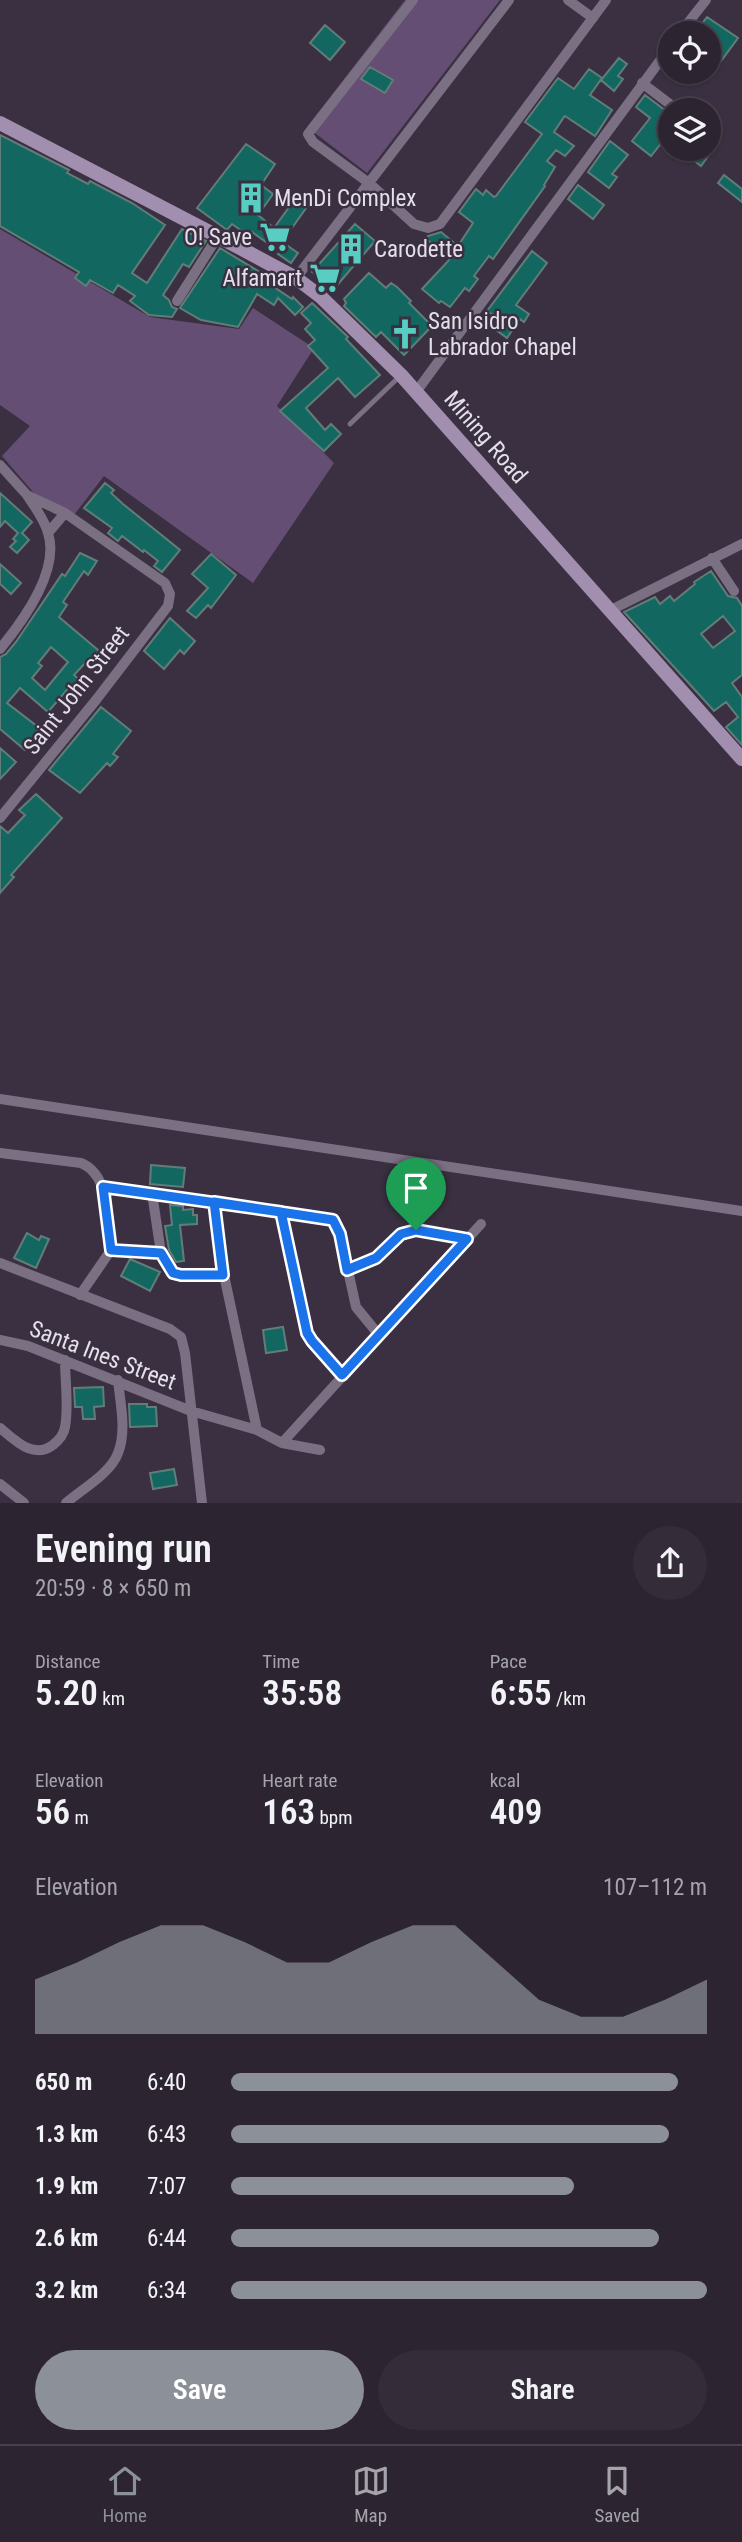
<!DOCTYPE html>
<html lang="en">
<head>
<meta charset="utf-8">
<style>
  :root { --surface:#2c2431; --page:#342c39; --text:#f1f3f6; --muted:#a6a4ab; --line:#48414d; --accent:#8c9099 }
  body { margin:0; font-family:"Roboto Condensed",sans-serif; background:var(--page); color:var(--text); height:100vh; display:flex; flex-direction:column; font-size:26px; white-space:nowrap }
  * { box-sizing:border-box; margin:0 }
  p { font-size:23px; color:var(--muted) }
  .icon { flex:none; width:38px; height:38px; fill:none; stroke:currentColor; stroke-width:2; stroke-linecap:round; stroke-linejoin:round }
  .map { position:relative; height:1503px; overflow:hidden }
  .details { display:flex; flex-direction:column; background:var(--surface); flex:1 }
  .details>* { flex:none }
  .tools { position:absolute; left:658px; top:21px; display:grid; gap:14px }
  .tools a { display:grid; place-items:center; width:63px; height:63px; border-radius:50%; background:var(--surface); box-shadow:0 2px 5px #0004,0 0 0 2px var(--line); font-size:35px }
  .pin { position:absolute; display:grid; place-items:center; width:60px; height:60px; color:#fff; margin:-72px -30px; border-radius:50% 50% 50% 0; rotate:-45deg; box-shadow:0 0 7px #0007 }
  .pin .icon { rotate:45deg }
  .round { display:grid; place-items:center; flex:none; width:74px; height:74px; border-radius:37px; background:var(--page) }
  .summary { display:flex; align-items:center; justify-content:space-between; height:119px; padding:0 35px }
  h1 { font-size:38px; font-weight:600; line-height:52px }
  .figures { display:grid; grid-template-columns:repeat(3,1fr); gap:10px; height:119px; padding:7px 35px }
  .figures div { display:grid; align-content:center }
  .figures b { font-size:35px; font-weight:600 }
  .figures small { font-size:19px; font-weight:400 }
  .figures p { font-size:19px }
  .chart { height:196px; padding:14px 35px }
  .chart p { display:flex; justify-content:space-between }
  .chart svg { width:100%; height:126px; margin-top:7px; fill:var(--accent); opacity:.7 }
  .cta { display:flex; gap:14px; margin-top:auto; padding:14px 35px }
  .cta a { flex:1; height:80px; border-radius:42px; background:var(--accent); color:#fff; font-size:28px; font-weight:600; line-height:80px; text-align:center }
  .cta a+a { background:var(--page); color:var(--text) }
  ul { padding:0 35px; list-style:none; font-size:23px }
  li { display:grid; grid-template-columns:112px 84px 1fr; align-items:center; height:52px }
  li i { height:18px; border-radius:9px; background:var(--accent) }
  .tabs { display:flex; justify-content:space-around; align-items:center; height:98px; border-top:2px solid var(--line); background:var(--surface); font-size:19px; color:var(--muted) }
  .tabs a { display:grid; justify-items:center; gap:4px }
  .tabs .selected { color:var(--accent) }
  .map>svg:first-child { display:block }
  .green { fill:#654e74 }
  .building { fill:#126860; stroke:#627d79; stroke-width:2; fill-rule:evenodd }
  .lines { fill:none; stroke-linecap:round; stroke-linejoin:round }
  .lane { stroke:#7b6f83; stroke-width:5 }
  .street { stroke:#7b6f83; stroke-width:10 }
  .secondary { stroke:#a28fb0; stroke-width:14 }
  .route-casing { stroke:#fff; stroke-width:14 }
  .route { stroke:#1a73e8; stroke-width:9 }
  .labels { text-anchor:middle; stroke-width:5; stroke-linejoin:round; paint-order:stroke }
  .poi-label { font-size:23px; fill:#e5dfe9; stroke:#3a3041; text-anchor:start }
  .street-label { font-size:23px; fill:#e5dfe9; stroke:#3a3041 }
</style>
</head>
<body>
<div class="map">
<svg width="742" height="1503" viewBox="0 0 742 1503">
  <rect width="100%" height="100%" fill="#3a3041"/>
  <path class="green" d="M405,0h95l-133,173 -60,-46z
    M0,229l150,88 89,12 14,-21 61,40 -37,58 57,57 -81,120 -149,-107 -30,39 -41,-23 -31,-36 28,-30 -30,-21z"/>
  <path class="building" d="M707,17l31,21 -17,23 -12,-9v-19h-14z
    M325,25l20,17 -15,18 -20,-17z
    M619,58l8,6 -9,12 5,3 -9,12 -13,-11z
    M370,67l23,13 -8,13 -24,-14z
    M589,69l13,9 -12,17 22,15 -11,17 -6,9 -30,-20 -1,1 -10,15 20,14 -9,10 -9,-6 -9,11 8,6 -11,18 1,1 -52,73 -4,-3 -15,20 4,3 -9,12 -4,-3 -15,19 -9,-6 -2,2 -17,-14 29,-31 -25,-19 2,-3 13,-4 17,14 15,-23 -14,-11 17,-23 7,6 3,-5 8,7 2,-1 46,-62 -17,-12 33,-44 16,11z
    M645,95l25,19v32l-7,-5 -12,15 -19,-15 18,-23 -14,-11z
    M0,135l69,35 -2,3 21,11 2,-3 42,22 33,22 -33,48 15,10 35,-54 24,12 -17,26 -6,-3 -20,31 6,5 3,7 5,2 -5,8 -23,-2 -19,-14 5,-5 -17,-11 -5,8 -23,-13 -4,6 -11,-8 4,-6 -79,-46z
    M610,141l18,14 -16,19 5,3 -8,11 -21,-16z
    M246,144l29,20 -14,21 12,9 -15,21 16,13 23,-32 12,8 -27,38 16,11 -7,10 -13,-9 2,-2 -28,-20 -3,4 -17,-12 -5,6 -30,-22z
    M679,149h22l8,6 -8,11z
    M724,175l18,14v13l-24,-19z
    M578,185l26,20 -11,14 -25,-20z
    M355,224l20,17 -42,49 -21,-18z
    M220,248l48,29 9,6 -3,4 18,12 1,-2 10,10 -8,8 -17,-17 -4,7 -17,-11 -19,33 -37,-7 -21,-12z
    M532,251l15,12 -31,42 13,9 -5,8 -4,-3 -13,19 -11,-8 6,-9 -15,-10z
    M369,273l17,15 5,-5 6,4 14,14 -2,2 23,23 -28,29 -23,-23 -5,5 -32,-31 2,-3 -2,-4z
    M312,303l36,34 -2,2 34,36 -25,22 -17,-19 -32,30 19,22 6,-6 10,10 -17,17 -44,-40 48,-43 -20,-22 7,-6 -10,-11 6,-6 -10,-10z
    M105,483l9,7 -3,3 12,11 57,46 -18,22 -8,-6 4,-5 -14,-11 -1,2 -21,-16 -4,5 -10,-8 4,-5 -28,-20z
    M0,493l32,29 -10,11 7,7 -12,13 -7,-6 6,-6 -3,-2 5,-6 -13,-12 -5,6z
    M80,553l17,8 -9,14 -4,-4 -21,31 4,3 -8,12 45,38 -9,10 -6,-6 -15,16 7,6 -6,7 -4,-3 -23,27 -28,-24 -13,15 35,27 -17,20 -25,-21v-72l6,-3 10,-12 46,-68 3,2zM51,647l17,15 -23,28 -13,-12 10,-12 -4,-3z
    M211,554l25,21 -25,33 -3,-3 -12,13 -9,-7 21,-23 -16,-14z
    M0,564l21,19 -10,11 -11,-10z
    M711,571l17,25 9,2 5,8v69l-10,8 10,14v48l-16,-18 12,-10 -12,-15 -12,9 -90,-99 31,-15 5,7 10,-8 4,5 21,-17 -1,-2zM723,616l12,15 -22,17 -12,-14z
    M170,618l25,23 -11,13 -4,-4 -16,19 -20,-18z
    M101,707l30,24 -18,23 5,3 -8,9 -3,-3 -27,30 -31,-23z
    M0,748l16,14 -16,17z
    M36,794l26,24 -51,57 3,2 -14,16v-67l8,7 17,-18 -6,-5z
    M151,1165l34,3 -2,19 -33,-3z
    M170,1205l13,1v4l10,-1v6h4v9l-17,1 4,36 -8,1 -7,-12 -4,-24 7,-1z
    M27,1233l12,7 2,-4 8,3 -13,29 -22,-10z
    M130,1259l30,13 -10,19 -29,-15z
    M283,1327l4,23 -21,3 -3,-23z
    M103,1387l1,19 -10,1 1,12h-12l-1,-12h-7l-1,-19z
    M129,1404h18v3h9l1,19 -27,1z
    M174,1469l3,16 -24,4 -3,-16z"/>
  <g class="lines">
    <path class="lane" d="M350,424l51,-49"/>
    <path class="street" d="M413,0l-105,134 5,8 56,41 45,41 14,4 12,-4 166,-224
      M568,0l25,18
      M680,33l26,-33
      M642,83l33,25
      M296,278l213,-278
      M177,301l41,-65
      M416,392l254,-345
      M0,465l27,30 38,18 100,70 5,11 -2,12 -72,94 -96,118
      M48,533l17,-20
      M712,558l22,33
      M609,611l133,-67
      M0,649c23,-28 60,-79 48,-116 -3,-13 -14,-27 -21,-38
      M0,1099l742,112
      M0,1153l81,10c30,12 27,61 30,87l-31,45
      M103,1187l230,33 7,14 16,73 23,28
      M152,1193l9,60
      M214,1202l10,73 33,155
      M281,1212l26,121 5,8 30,34
      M111,1250l50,3 12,20 8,2h43
      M0,1263l170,66 11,8 4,16 17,150
      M347,1270l29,-12 21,-21 10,-6 30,2 30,6
      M0,1340l28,6 163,65 66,19 25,13 38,7
      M0,1428c15,12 33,32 53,17 5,-4 11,-11 12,-18 4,-21 0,-46 0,-67
      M282,1443l199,-219
      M0,1484l24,19
      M66,1503c16,-14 45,-30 52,-50 9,-22 2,-51 0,-73"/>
    <path class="secondary" d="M0,123l242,126 54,29 25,19 80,78 341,384"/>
  </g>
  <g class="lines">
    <g class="route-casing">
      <path id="route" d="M416,1230l-15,4 -25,24 -29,12 -7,-36 -7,-14 -119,-18 9,73h-42l-8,-2 -12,-20 -50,-3 -8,-63 178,25 26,121 5,8 30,34 125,-136 -51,-9"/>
    </g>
    <use href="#route" class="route"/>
  </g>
  <defs>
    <g id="building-bare" transform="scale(2.415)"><path d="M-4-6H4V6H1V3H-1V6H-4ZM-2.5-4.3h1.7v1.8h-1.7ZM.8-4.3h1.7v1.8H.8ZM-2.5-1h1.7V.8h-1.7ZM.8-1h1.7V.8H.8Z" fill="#57cec1" stroke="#3a3041" stroke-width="2.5" paint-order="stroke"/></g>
    <g id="supermarket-bare" transform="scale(2.415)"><path d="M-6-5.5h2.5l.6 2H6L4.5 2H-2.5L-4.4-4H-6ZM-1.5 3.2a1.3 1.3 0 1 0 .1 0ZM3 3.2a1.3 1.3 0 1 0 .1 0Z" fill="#57cec1" stroke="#3a3041" stroke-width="2.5" paint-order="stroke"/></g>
    <g id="church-bare" transform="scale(2.415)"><path d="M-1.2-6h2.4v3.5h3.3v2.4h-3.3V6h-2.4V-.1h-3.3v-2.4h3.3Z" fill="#57cec1" stroke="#3a3041" stroke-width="2.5" paint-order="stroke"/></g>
  </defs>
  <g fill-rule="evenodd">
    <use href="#building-bare" x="251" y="198"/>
    <use href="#supermarket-bare" x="275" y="237"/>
    <use href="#building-bare" x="351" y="249"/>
    <use href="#supermarket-bare" x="325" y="278"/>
    <use href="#church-bare" x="405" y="334"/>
  </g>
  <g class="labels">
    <g class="poi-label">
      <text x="274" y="206">MenDi Complex</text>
      <text x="252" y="245" text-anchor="end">O! Save</text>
      <text x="374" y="257">Carodette</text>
      <text x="302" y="286" text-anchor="end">Alfamart</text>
      <text x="428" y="329">San Isidro<tspan x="428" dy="26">Labrador Chapel</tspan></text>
    </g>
    <g class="street-label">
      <text transform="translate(486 437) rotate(49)" y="8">Mining Road</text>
      <text transform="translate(76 690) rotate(-52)" y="8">Saint John Street</text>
      <text transform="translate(103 1355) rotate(21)" y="8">Santa Ines Street</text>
    </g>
  </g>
</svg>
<div class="tools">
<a><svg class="icon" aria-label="locate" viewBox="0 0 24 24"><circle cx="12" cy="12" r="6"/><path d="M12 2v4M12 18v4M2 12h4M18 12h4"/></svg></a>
<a><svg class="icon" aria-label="layers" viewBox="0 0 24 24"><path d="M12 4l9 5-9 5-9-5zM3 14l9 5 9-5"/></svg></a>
</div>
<div class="pin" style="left:416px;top:1230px;background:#1e9e55"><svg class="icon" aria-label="arrive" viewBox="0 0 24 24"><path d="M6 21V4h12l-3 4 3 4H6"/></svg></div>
</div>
<section class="details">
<div class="summary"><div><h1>Evening run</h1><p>20:59 · 8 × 650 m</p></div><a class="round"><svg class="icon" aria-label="share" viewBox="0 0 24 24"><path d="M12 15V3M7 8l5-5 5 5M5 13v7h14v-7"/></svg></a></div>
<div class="figures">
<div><p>Distance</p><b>5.20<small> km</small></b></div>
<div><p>Time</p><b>35:58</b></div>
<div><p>Pace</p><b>6:55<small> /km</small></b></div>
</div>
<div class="figures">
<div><p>Elevation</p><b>56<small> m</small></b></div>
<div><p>Heart rate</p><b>163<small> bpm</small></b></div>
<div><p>kcal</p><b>409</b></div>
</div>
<div class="chart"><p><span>Elevation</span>107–112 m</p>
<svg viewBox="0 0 160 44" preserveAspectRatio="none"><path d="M0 44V25L10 19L20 12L30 6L40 6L50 12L60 19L70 19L80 12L90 6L100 6L110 19L120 32L130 38L140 38L150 32L160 25V44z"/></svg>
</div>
<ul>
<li><b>650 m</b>6:40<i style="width:94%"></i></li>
<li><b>1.3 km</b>6:43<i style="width:92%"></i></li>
<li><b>1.9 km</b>7:07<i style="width:72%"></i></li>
<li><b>2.6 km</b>6:44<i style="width:90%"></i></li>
<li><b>3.2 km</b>6:34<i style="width:100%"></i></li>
</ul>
<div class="cta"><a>Save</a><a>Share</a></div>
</section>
<nav class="tabs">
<a class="selected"><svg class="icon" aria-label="home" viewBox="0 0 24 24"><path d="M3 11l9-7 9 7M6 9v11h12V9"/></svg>Home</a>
<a><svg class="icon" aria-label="map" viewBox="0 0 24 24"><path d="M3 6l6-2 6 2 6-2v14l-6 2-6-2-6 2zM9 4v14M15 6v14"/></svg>Map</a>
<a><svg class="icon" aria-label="saved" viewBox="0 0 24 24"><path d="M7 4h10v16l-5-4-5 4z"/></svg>Saved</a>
</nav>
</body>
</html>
